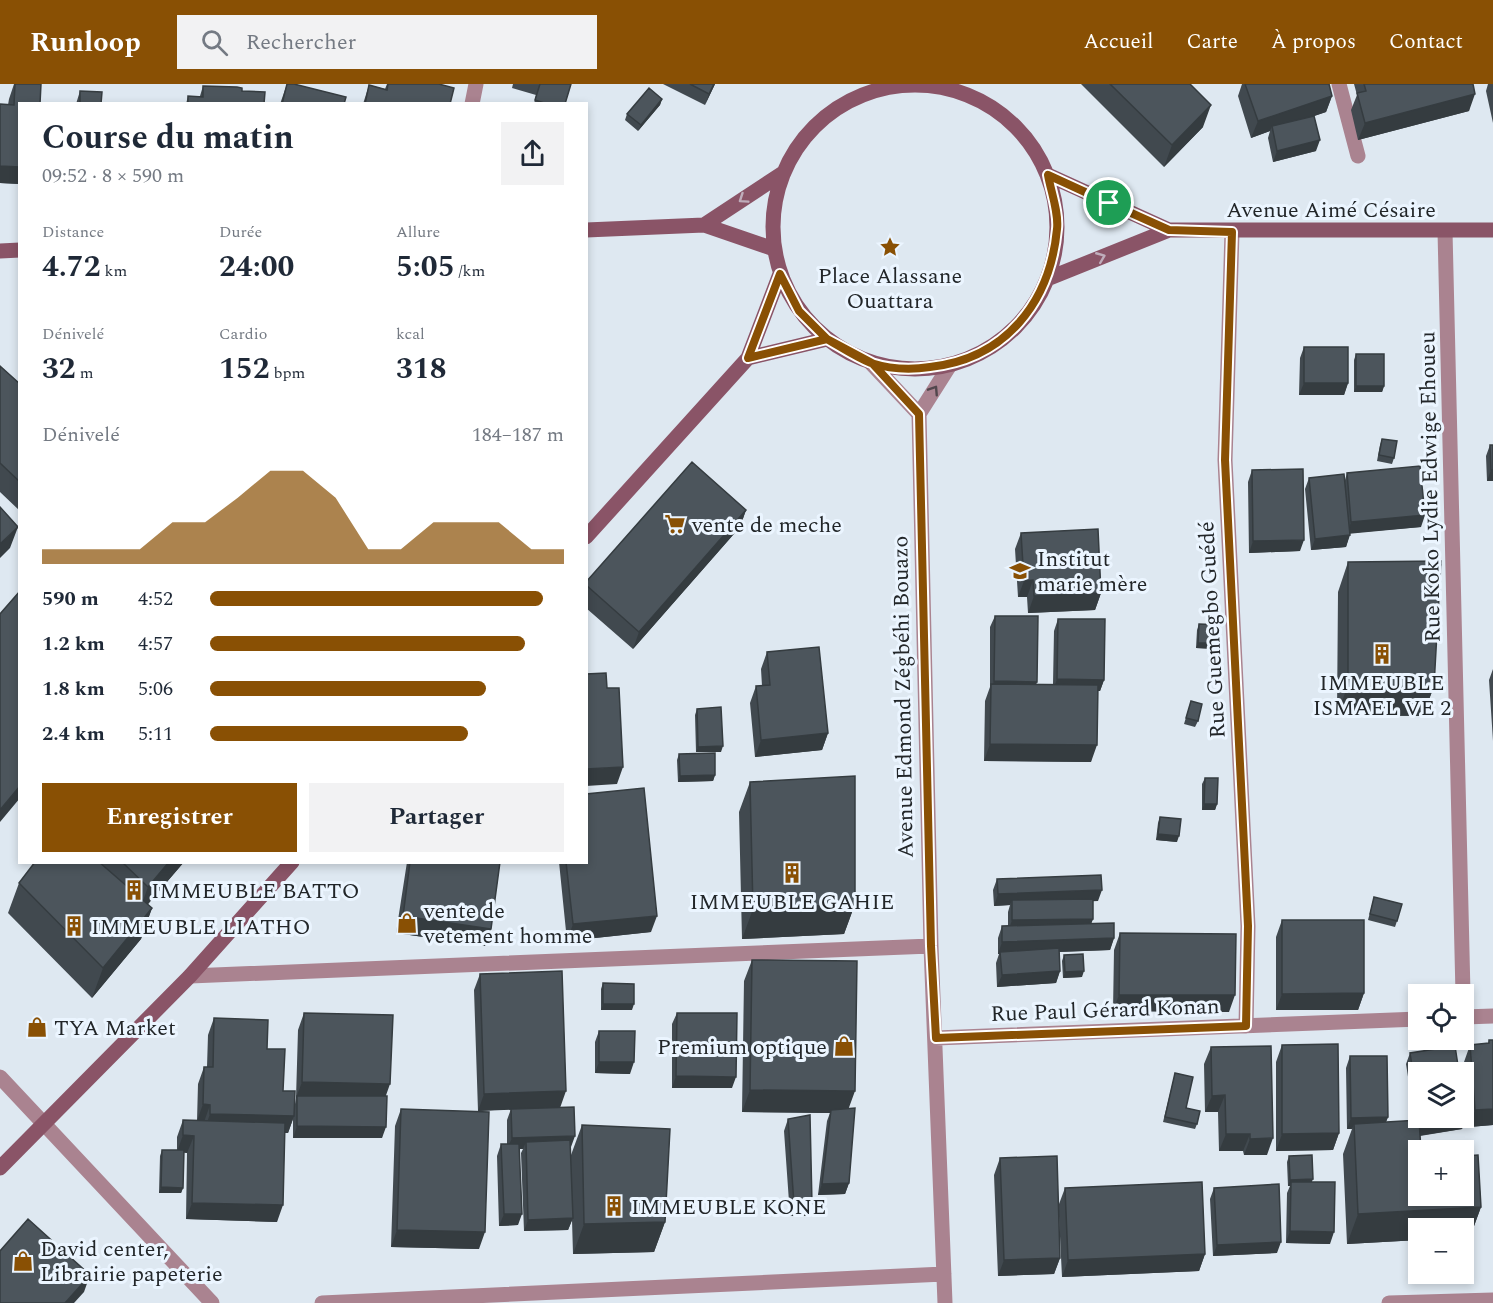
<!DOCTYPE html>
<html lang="fr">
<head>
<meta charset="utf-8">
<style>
  :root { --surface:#fff; --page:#f2f2f3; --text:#1f2937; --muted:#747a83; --accent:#895004 }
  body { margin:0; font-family:Spectral,serif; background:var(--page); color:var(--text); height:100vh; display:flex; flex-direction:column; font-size:22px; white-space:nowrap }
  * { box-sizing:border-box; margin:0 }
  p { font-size:20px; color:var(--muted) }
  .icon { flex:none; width:33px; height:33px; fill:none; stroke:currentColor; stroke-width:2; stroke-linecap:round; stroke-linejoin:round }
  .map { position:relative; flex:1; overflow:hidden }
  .details { position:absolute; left:18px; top:18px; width:570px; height:762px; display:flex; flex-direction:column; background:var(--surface); border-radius:0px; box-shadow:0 3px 9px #0003 }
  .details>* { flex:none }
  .controls { position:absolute; left:1408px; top:900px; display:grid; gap:12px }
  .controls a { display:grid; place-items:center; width:66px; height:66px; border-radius:0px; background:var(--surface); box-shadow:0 3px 9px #0003; font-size:30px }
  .pin { position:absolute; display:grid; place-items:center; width:51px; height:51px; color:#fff; margin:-26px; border:3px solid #fff; border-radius:50%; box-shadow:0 2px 6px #0007 }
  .round { display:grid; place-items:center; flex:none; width:63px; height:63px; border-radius:0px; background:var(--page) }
  .headline { display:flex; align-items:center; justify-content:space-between; height:102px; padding:0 24px }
  h1 { font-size:33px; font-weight:700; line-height:45px }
  .figures { display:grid; grid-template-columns:repeat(3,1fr); gap:9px; height:102px; padding:6px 24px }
  .figures div { display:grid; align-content:center }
  .figures b { font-size:30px; font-weight:700 }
  .figures small { font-size:16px; font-weight:400 }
  .figures p { font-size:16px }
  .chart { height:168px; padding:12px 24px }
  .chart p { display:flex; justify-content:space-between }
  .chart svg { width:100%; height:108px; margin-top:6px; fill:var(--accent); opacity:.7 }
  .button { display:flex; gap:12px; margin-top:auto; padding:12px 24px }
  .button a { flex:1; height:69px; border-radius:0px; background:var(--accent); color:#fff; font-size:24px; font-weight:700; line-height:69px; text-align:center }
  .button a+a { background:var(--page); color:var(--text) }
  ul { padding:0 24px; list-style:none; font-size:20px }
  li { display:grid; grid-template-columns:96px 72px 1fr; align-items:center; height:45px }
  li i { height:15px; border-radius:8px; background:var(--accent) }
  header { display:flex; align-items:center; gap:36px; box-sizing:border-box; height:84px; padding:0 30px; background:var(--accent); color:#fff }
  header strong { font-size:28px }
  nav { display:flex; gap:33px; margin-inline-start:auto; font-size:21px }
  .search { width:420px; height:54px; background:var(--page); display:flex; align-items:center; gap:15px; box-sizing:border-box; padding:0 21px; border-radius:0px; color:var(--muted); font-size:22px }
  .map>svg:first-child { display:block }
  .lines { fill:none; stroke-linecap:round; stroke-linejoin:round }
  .street { stroke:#aa8390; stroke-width:15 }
  .secondary { stroke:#8a5467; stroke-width:15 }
  .wall { fill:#41494f }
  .shaded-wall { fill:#353c40 }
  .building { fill:#4c555c; stroke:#353c40; stroke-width:1.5 }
  .oneway { stroke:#bfadbb }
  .oneway2 { stroke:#52474d }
  .route-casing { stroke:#fff; stroke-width:12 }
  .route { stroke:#895004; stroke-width:8 }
  .labels { text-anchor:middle; stroke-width:6; stroke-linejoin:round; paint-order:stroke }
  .street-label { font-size:22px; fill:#222629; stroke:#ebf5ff }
  .poi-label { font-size:22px; fill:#222629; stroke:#ebf5ff; text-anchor:start }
</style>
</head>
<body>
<header>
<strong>Runloop</strong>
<div class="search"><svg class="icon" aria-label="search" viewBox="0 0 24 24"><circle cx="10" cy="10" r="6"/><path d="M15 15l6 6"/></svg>Rechercher</div>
<nav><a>Accueil</a><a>Carte</a><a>À propos</a><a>Contact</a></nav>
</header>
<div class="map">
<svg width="1493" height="1219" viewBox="0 0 1493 1219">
  <rect width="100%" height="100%" fill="#dee8f1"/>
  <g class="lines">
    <path class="street" d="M1339,0l19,72
      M472,20l4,-20
      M1445,147l18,763
      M1232,148l-7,228 23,466 -2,100
      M871,279l48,51
      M190,892l741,-30
      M1464,933l29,-1
      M936,954l483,-19
      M0,993l212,226
      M322,1219l622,-29
      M945,1219l-14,-357 -12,-532 31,-49
      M1389,1219l104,-3"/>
    <path class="secondary" d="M773 143a142 142 0 1 1 284 0a142 142 0 1 1-284 0Z
      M1048,91l121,55h324
      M704,141l79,-52
      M586,146l118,-5 70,24
      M0,167l20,-1
      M1047,195l122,-49
      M748,274l79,-19
      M586,453l162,-179 32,-84
      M0,1084l190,-192 102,-114"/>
  </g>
  <path class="wall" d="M14,0h27l-21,100 -20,-1v-79l8,1 1,-6z
    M287,0l57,20h-64z
    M387,0h52l11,20h-87l6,-19 16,4z
    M513,0h58l-6,20h-31l2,-9 -24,-7z
    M663,0h52l-10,21z
    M1081,0h109l13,43 -39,40z
    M1242,0h87l3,12 -6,16 -12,4 2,35 -43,11 -5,-24 2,-7 -19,7 -13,-42z
    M1354,0h119l-4,27 -111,29 -7,-30 6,-15z
    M1488,0h5v39l-7,-32z
    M203,2l39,5 22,13h-78l2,-8h12z
    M80,7l21,13h-25z
    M662,15l-2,6 -22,26 -13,-11 2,-6z
    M1304,263l44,36 -4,12h-45l1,-37z
    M1356,270l28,32 -2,6h-28v-32z
    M0,282l20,18v127l-20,-19z
    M1382,355l12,19 -2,6 -15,-3 3,-16z
    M1490,361l3,36h-6l-1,-25z
    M1252,386l48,81 -51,2 -1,-71z
    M1347,389l74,54 -71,6 -4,14 -35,3 -6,-61 4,-11 36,2z
    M746,426l-6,17 -107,122 -47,-41v-26z
    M1021,449l80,60 -6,17 -67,3 -1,-16h-9l-3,-48z
    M1348,478l86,124 -11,30 -86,-1 1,-123z
    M995,532l42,66 -1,2h17l1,-53 4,-12 46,61 -4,11h-2l-7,71 -107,-1 1,-60 5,-14v-60z
    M1199,540l17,25 -20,-1 1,-18z
    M767,568l61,81 -6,17 -67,7 -5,-54 6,-17h6l-1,-17z
    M1493,585v72l-4,-61z
    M1191,617l7,20 -3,6 -11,-3z
    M697,625l24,43h-25l-1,-37z
    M679,670l36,21 -2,6 -35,1 -1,-22z
    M1205,694l12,26 -2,6h-13v-26z
    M750,698l105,122 -11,30 -102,5 -3,-127z
    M1160,733l17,25 -21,-2 2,-17z
    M35,778h149l-37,43 5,3 -11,31 -49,59 -84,-85 11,-30z
    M407,778h93l-9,67 -6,17 -89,-13z
    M559,778h27l65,70 -84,9z
    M997,795l101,22h-5v18l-2,4 23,15 -4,12 -51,2 1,19 -4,12 -59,4 -1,-24 3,-9h-1v-16l4,-12h6v-14l2,-7 -16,1 -1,-16z
    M1374,813l23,24 -2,6 -27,-7z
    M1282,836l82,73 -6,17h-82v-73z
    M1120,849l109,79 -116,-1 1,-61z
    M1064,871l18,22 -19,1 -1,-17z
    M752,876l97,149v74l-4,11 -27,1 9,-74 3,-8 -88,-1 2,-131z
    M480,890l80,134 10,40 1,7 11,-30 83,97 -11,30 -81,2 -1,-34 -4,10 -44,1 -3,-78 2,-4h-3l-2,76 -19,1 -2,-70 4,-12h6v-24l4,-11 -33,2 -4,-121z
    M603,899l29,27h-31v-21z
    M304,929l82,83 -4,42h-89v-19l-5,14h-3l-8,89 -91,-3 1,-66 -3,-1 -1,36 -2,5h-22l1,-37 2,-6h15v-13l6,-17 14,1 1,-37 6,-17h3l1,-32 6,-17 53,31 16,42 12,13 1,-6 2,-68z
    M677,929l55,75h-60v-64z
    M599,947l31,43 -35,-1v-31z
    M1489,956l4,85 -24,2 -5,-65 6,-17 18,-1z
    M1282,961l57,88 -6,17 -57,1v-89z
    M1455,962l4,26h-40v46h45v-16l2,16 -4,11 -42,7 1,14h-2v46h45v-40l14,-1 3,52 -11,30h-6v-9h-45v12l-72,4 -4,-90 9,-25h-5l-1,-61 4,-12h37l1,61 -2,5 29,-1 -9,-57 4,-11z
    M1211,963l56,108h-23l-1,-4h-24l-1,-39h-13l-1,-48z
    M1175,989l11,35 11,16 -2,5 -32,-7z
    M401,1025l78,140 -88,-2 4,-121z
    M788,1035l24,85 -4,12h-18l-6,-85z
    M1289,1072l23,26 18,62 -44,-1 1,-50 3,-7h-2l-1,-24z
    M1000,1074l59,46 6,-16 140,66 -6,17 -137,6 -3,-61 1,42 -6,16 -56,2 -4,-101z
    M1214,1104l63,65 -64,3 -3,-57z"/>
  <path class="shaded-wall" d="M714,0h1l-10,21 4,-11z
    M1475,10l-6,17 -111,29 7,-17z
    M1332,12l-6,16 -53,18 -1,-4 -2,5 -19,7 7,-17z
    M662,15l-2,6 -22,26 3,-6z
    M1211,21l-8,22 -39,40 8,-22z
    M1320,56l-4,11 -43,11 4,-11z
    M0,82l20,1v17l-20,-1z
    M1304,299h44l-4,12h-45z
    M1356,302h28l-2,6h-28z
    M1491,386h2v11h-6z
    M746,426l-6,17 -107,122 6,-17z
    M1425,431l-4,12 -74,7 4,-12z
    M18,443l-8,21 -10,10v-14z
    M1350,451l-4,12 -35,3 4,-11z
    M1304,456l-4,11 -51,2 4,-12z
    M1033,496l-6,17h-9l6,-16z
    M1101,509l-6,17 -67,3 6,-17z
    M1198,559h20l-2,6 -20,-1z
    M1057,595l47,1 -4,11h-47z
    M994,597l43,1 -4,11 -42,-4z
    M1348,601l86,1 -11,30 -86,-1z
    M828,649l-6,17 -67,7 6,-17z
    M990,660l107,1 -6,17 -107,-1z
    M723,662l-2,6h-25l2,-5z
    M623,683l-6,17 -31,2v-17z
    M715,691l-2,6 -35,1 2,-6z
    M20,702v12l-20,24v-12z
    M1204,720h13l-2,6h-13z
    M1158,750l21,2 -2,6 -21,-2z
    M169,778h15l-47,55 11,-30z
    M1102,806l-4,11 -86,4v-5l-2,5 -16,1 4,-12z
    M855,820l-11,30 -102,5 11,-30z
    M152,824l-11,31 -49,59 11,-30z
    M403,832l88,13 -6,17 -89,-13z
    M657,832l-6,16 -84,9 6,-17z
    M1093,835l-4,11 -81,2 4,-12z
    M1114,854l-4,12 -110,4v-2l-1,2h-1l4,-12z
    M1060,887l-4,12 -59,4 5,-12z
    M1084,887l-2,6 -19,1 2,-6z
    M1364,909l-6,17h-82l6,-16z
    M1119,911h116l-6,17 -116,-1z
    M603,920h31l-2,6h-31z
    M599,978h35l-4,12 -35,-1z
    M676,992l60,1 -4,11h-60z
    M302,998l88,2 -6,17 -88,-3z
    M750,1006l105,1 -8,22 -16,-3 -1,3 -88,-1z
    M566,1007l-6,17 -82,3 6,-17z
    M1225,1011l-7,17h-13l7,-16z
    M203,1020l7,1 -6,17 -7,-1z
    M1493,1025v16l-24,2 6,-17z
    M210,1030l84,2 -6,17 -84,-2z
    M1388,1033l-5,12 -29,-5 -2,5h-5l4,-11z
    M1466,1034l-4,11 -45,7 4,-11z
    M297,1042l89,1 -4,11h-89z
    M1339,1049l-6,17 -57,1 6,-17z
    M1226,1050h24l-7,17h-24z
    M183,1051l11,1 -7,17 -10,-1z
    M575,1052l-4,11 -45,-5 -3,7h-16l5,-11z
    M1273,1054l-6,17h-23l6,-16z
    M1313,1095l-2,5 -20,-2 -1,4h-2l2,-6z
    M849,1099l-4,11 -27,1 4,-11z
    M161,1103l22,1 -2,5h-22z
    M192,1119l91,2 -6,17 -91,-3z
    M794,1120h18l-4,12h-18z
    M1481,1123l-11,30h-6v-9h-45v12l-72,4 11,-30z
    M504,1130h18l-4,11 -19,1z
    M573,1134l-5,12 -44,1 4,-11z
    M665,1138l-11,30 -81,2 11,-30z
    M397,1146l88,2 -6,17 -88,-2z
    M1290,1147l44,1 -4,12 -44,-1z
    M1281,1158l-4,11 -64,3 4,-11z
    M1205,1170l-6,17 -137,6 6,-17z
    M1060,1174l-6,16 -56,2 6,-16z
    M90,1191l-6,17 -10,11h-9z"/>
  <path class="building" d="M15,0h26l-1,20h-20v63l-20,-1v-62l14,1z
    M287,0h7l52,13 -2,7h-62z
    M388,0h51l15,4 -4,16h-85l4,-19 18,5z
    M540,0h31l-6,20h-18l-12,-4z
    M690,0h24l-5,10z
    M1110,0h80l21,21 -39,40z
    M1245,0h84l3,12 -74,25z
    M1364,0h109l2,10 -110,29 -8,-30 9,-2z
    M203,2l34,1 5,1v3l23,1 -1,12h-76v-8l15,1z
    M649,4l13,11 -21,26 -14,-11z
    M80,7l22,1 -1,12h-21z
    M1314,32l6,24 -43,11 -5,-25z
    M1304,263h44v36h-44z
    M1356,270h28v32h-28z
    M0,282l20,18v98l-20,-19z
    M1382,355l15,2 -3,17 -15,-3z
    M1490,361h3v25h-2z
    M692,378l54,48 -107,122 -53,-47v-3z
    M1420,382l5,49 -74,7 -4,-49z
    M1303,385l1,71 -51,1 -1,-71z
    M1344,390l6,61 -35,4 -6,-61z
    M0,423l18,20 -18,17z
    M1098,445l3,64 -67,3 -1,-16 -9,1 -3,-48z
    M1441,477l-7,125 -86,-1v-123z
    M20,507v195l-20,24v-196z
    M995,532h43l-1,66 -43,-1z
    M1058,535h47l-1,61 -47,-1z
    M1199,540l21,1 -2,18h-20z
    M819,563l9,86 -67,7 -5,-54 14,-1 -3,-33z
    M606,589l1,15h12l4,79 -37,2v-95z
    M991,600l107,1 -1,60 -107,-1z
    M1191,617l11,3 -4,17 -12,-3z
    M721,623l2,39 -25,1 -1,-38z
    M715,669v22l-35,1 -1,-22z
    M855,692v128l-102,5 -3,-127z
    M1205,694h13l-1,26h-13z
    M644,704l13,128 -84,8 -7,-62h20v-68z
    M1160,733l21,2 -2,17 -21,-2z
    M35,778h64l53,46 -49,60 -84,-85z
    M122,778h47l-21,25z
    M410,778h90l-9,67 -88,-13z
    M1101,791l1,15 -104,4 -1,-15z
    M1374,813l28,7 -5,17 -27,-7z
    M1093,815v20l-81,1v-20z
    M1282,836h82v73l-82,1z
    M1114,839v15l-112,4v-16z
    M1120,849l116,1 -1,61h-116z
    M1059,864l1,23 -58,4 -2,-23z
    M1083,870l1,17 -19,1 -1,-17z
    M752,876l105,1 -2,130 -105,-1z
    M562,887l4,120 -82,3 -4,-120z
    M603,899l31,1v20h-31z
    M304,929l89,2 -3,69 -88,-2z
    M677,929h60l-1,64 -60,-1z
    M214,934l54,2 -1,29h18l-2,42h12l-1,25 -84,-2v-9l-7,-1 1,-37h9z
    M599,947h36l-1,31h-35z
    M1489,956h4v69l-18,1 -5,-65 19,-2z
    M1338,960l1,89 -57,1v-89z
    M1271,962l2,92 -23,1v-5h-24l-1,-39 -13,1 -1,-49z
    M1455,962l4,26h-40v38l-9,-57z
    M1350,972h37l1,61 -37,1z
    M1175,989l18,4 -7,31 14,3 -3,13 -32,-7z
    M297,1012h90l-1,31 -89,-1z
    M1464,1018l2,16 -45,7 -1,-7h44z
    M574,1023l1,29 -63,2 -1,-29z
    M855,1024l-6,75 -27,1 9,-74z
    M401,1025l88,3 -4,120 -88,-2z
    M810,1031l2,89h-18l-6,-85z
    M183,1036l102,3 -2,82 -91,-2 2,-67 -11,-1z
    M1419,1036l2,30h-2v46h45v-40l14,-1 3,52 -123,7 -4,-90z
    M582,1041l88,4 -5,93 -81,2z
    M570,1056l3,78 -45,2 -2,-78z
    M501,1060h18l3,70h-18z
    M162,1066h22l-1,38 -22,-1z
    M1312,1071l1,24 -23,1 -1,-24z
    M1057,1072l3,102 -56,2 -4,-102z
    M1202,1098l3,72 -137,6 -3,-72z
    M1291,1098h44l-1,50 -44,-1z
    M1279,1100l2,58 -64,3 -3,-57z
    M28,1135l62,56 -25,28h-65v-52z"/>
  <defs><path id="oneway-chevron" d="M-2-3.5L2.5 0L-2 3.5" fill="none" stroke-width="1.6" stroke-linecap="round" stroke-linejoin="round" transform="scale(1.5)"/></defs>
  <g class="oneway">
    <use href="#oneway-chevron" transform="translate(743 115) rotate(146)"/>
    <use href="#oneway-chevron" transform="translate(1101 173) rotate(-22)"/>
  </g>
  <use class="oneway2" href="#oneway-chevron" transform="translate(934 306) rotate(-57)"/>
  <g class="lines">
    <g class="route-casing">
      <path id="route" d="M1109,119l-61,-28c3,17 11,38 9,54 -7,74 -52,130 -127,138 -19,3 -40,2 -59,-4 -15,-6 -30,-16 -44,-24l-79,19 32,-84 19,37 28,28 45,24 47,51 12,532 5,92 310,-12 2,-100 -23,-466 7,-228 -63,-2 -60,-27"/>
    </g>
    <use href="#route" class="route"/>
  </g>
  <defs>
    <g id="sight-bare" transform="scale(1.62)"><path d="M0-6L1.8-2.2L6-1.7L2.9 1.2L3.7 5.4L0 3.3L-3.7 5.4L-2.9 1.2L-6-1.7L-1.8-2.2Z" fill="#895004" stroke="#ebf5ff" stroke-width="2.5" paint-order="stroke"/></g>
    <g id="supermarket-bare" transform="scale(1.62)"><path d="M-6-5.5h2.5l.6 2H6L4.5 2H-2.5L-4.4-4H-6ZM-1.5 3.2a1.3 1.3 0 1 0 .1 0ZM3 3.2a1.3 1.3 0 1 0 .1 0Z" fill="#895004" stroke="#ebf5ff" stroke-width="2.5" paint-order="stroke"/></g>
    <g id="school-bare" transform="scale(1.62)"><path d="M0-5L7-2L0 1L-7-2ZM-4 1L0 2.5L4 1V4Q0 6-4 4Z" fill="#895004" stroke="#ebf5ff" stroke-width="2.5" paint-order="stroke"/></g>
    <g id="building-bare" transform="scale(1.62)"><path d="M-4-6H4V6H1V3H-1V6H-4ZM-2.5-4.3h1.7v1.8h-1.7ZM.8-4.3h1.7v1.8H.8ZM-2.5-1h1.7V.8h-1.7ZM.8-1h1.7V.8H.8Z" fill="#895004" stroke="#ebf5ff" stroke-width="2.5" paint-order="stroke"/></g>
    <g id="shop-bare" transform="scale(1.62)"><path d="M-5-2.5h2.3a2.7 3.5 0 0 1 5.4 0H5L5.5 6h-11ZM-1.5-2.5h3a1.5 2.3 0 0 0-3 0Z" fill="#895004" stroke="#ebf5ff" stroke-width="2.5" paint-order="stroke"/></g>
  </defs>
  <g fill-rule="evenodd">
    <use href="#sight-bare" x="890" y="163"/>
    <use href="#supermarket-bare" x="675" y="440"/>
    <use href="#school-bare" x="1020" y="487"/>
    <use href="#building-bare" x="1382" y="570"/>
    <use href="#building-bare" x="792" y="789"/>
    <use href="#building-bare" x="134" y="806"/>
    <use href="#shop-bare" x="407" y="839"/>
    <use href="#building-bare" x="74" y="842"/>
    <use href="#shop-bare" x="37" y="943"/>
    <use href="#shop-bare" x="844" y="962"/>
    <use href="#building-bare" x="614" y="1122"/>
    <use href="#shop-bare" x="23" y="1177"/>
  </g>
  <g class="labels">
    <g class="street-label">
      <text x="1331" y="133">Avenue Aimé Césaire</text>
      <text transform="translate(1429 403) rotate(-91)" y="8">Rue Koko Lydie Edwige Ehoueu</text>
      <text transform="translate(1211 546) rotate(-93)" y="8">Rue Guemegbo Guédé</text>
      <text transform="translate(902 613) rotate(-91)" y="8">Avenue Edmond Zégbéhi Bouazo</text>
      <text transform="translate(1105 925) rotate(-2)" y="8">Rue Paul Gérard Konan</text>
    </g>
    <g class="poi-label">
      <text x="890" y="199" text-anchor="middle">Place Alassane<tspan x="890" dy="25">Ouattara</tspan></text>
      <text x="692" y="448">vente de meche</text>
      <text x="1037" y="482">Institut<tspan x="1037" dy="25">marie mère</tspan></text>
      <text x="1382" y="606" text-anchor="middle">IMMEUBLE<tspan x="1382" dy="25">ISMAEL VE 2</tspan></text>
      <text x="151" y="814">IMMEUBLE BATTO</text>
      <text x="792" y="825" text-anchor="middle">IMMEUBLE GAHIE</text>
      <text x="424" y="834">vente de<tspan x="424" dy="25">vetement homme</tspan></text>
      <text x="91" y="850">IMMEUBLE LIATHO</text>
      <text x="54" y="951">TYA Market</text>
      <text x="827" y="970" text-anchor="end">Premium optique</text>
      <text x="631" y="1130">IMMEUBLE KONE</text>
      <text x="40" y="1172">David center,<tspan x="40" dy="25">Librairie papeterie</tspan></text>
    </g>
  </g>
</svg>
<div class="controls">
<a><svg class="icon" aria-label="locate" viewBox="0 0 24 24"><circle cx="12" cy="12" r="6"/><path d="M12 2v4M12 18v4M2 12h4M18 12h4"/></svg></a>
<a><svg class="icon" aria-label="layers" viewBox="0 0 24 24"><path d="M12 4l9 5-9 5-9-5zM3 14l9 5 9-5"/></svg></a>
<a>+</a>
<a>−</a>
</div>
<div class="pin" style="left:1109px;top:119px;background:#1e9e55"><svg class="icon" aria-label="arrive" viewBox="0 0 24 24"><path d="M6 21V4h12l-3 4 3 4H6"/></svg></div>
<section class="details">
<div class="headline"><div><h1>Course du matin</h1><p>09:52 · 8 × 590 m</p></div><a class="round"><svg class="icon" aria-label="share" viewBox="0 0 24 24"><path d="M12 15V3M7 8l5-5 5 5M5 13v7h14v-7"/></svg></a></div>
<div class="figures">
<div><p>Distance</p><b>4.72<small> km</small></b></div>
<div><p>Durée</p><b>24:00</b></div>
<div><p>Allure</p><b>5:05<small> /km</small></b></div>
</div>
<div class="figures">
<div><p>Dénivelé</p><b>32<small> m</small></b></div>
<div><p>Cardio</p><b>152<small> bpm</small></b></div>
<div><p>kcal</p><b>318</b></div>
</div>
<div class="chart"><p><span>Dénivelé</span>184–187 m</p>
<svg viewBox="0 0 160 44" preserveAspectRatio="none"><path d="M0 44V38L10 38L20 38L30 38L40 27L50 27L60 17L70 6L80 6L90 17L100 38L110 38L120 27L130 27L140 27L150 38L160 38V44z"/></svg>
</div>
<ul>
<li><b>590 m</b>4:52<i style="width:94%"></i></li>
<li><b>1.2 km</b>4:57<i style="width:89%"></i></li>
<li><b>1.8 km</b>5:06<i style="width:78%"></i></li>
<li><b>2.4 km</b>5:11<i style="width:73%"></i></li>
</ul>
<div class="button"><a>Enregistrer</a><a>Partager</a></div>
</section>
</div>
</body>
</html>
